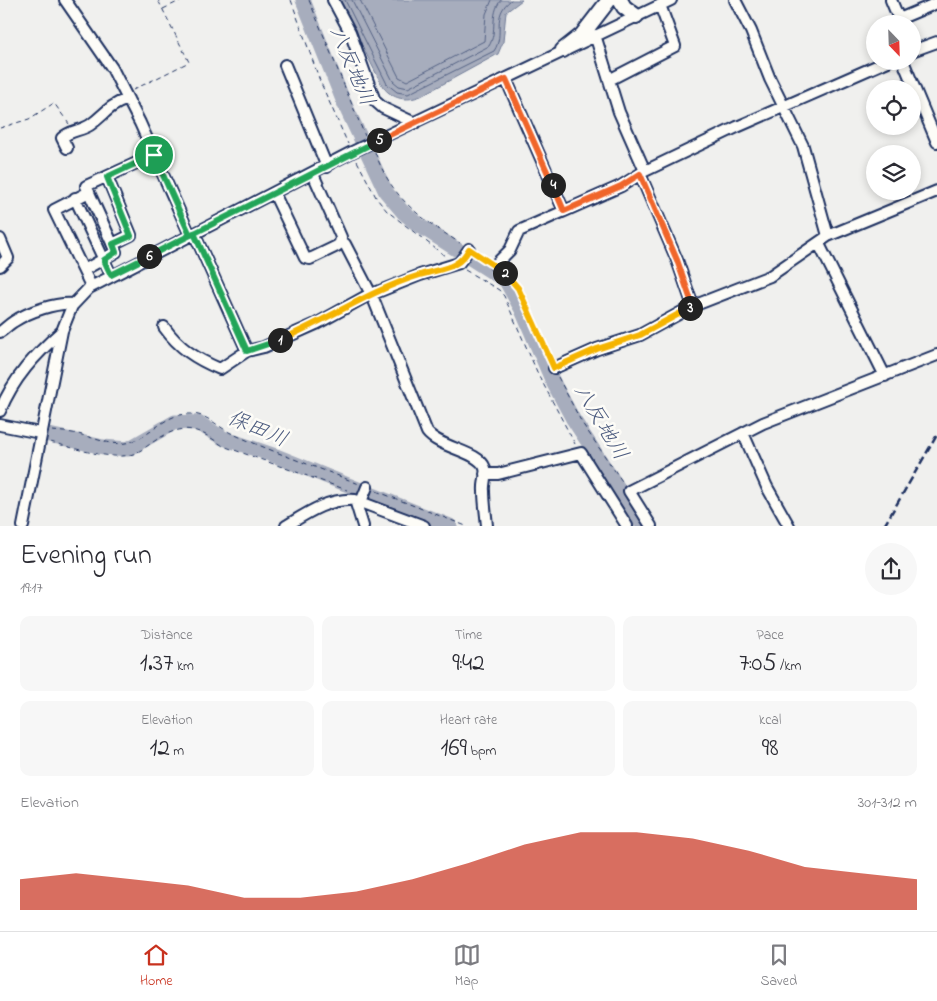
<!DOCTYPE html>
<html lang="en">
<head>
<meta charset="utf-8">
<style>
  :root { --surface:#fff; --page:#f7f7f7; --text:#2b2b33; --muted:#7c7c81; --line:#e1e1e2; --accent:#c8321e }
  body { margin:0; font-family:"Indie Flower","Klee One",sans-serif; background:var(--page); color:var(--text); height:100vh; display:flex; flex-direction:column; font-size:19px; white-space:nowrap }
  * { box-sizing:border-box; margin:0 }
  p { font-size:16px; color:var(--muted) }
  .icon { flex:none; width:28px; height:28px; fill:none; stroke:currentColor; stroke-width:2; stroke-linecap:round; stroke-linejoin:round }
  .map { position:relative; height:526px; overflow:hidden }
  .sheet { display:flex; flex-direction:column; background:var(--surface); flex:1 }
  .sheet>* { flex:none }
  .needle { width:32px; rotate:157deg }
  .controls { position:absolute; left:866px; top:15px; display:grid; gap:10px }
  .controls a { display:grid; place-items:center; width:55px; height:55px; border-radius:50%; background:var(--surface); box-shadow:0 2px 8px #0003; font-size:25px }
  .pin { position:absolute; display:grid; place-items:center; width:42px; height:42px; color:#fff; margin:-21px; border:2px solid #fff; border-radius:50%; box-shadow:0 1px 5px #0007 }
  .km { position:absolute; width:25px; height:25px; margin:-12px; border-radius:50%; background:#222; color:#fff; font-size:14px; line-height:25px; text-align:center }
  .round { display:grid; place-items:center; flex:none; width:52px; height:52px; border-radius:26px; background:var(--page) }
  .head { display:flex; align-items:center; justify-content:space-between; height:85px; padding:0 20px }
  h1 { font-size:28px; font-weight:600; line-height:38px }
  .figures { display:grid; grid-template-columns:repeat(3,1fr); gap:8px; height:85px; padding:5px 20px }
  .figures div { display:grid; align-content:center; border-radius:10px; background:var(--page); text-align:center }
  .figures b { font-size:25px; font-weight:600 }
  .figures small { font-size:14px; font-weight:400 }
  .figures p { font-size:14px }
  .chart { height:140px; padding:10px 20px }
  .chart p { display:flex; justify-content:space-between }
  .chart svg { width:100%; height:90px; margin-top:5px; fill:var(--accent); opacity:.7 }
  .tab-bar { display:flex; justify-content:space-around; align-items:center; height:70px; border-top:1px solid var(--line); background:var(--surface); font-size:14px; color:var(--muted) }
  .tab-bar a { display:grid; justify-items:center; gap:2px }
  .tab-bar .selected { color:var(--accent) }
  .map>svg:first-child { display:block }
  .water { fill:#a7adbd; stroke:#6f7b97 }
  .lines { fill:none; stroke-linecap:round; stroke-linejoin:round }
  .shore { stroke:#536184; stroke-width:1 }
  .river { stroke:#a7adbd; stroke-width:15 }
  .street-casing { stroke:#1b2f5e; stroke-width:14 }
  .secondary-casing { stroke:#1b2f5e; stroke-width:18 }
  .path { stroke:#1b2f5e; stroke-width:1; stroke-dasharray:5 4; stroke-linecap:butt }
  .street { stroke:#fdfcf7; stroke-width:10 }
  .secondary { stroke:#fdfcf7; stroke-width:14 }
  .rail { stroke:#1b2f5e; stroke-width:2.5; stroke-dasharray:8 4; stroke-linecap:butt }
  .split-1-casing { stroke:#fff; stroke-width:10 }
  .split-2-casing { stroke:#fff; stroke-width:10 }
  .split-3-casing { stroke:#fff; stroke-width:10 }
  .split-4-casing { stroke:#fff; stroke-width:10 }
  .split-5-casing { stroke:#fff; stroke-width:10 }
  .split-6-casing { stroke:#fff; stroke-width:10 }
  .split-7-casing { stroke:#fff; stroke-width:10 }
  .split-1 { stroke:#22a559; stroke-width:6 }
  .split-2 { stroke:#f5b400; stroke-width:6 }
  .split-3 { stroke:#f5b400; stroke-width:6 }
  .split-4 { stroke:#f0652b; stroke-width:6 }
  .split-5 { stroke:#f0652b; stroke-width:6 }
  .split-6 { stroke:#22a559; stroke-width:6 }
  .split-7 { stroke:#22a559; stroke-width:6 }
  .labels { text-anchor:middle; stroke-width:5; stroke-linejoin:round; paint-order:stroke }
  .water-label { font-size:21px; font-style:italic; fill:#4c5b7f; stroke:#fdfcf7 }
</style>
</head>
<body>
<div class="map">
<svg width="937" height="526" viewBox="0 0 937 526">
  <rect width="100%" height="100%" fill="#f0f0ee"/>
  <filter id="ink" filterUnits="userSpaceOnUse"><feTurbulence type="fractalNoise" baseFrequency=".02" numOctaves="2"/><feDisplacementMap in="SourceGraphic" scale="10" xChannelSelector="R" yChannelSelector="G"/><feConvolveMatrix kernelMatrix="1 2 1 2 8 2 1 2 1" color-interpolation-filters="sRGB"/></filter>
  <g filter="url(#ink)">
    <path class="water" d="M339,0h183l-16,12 -3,30 -5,12 -77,42c-15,6 -28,3 -38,-9z"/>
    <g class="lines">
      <path class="shore" d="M345,0l42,84 10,8 11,2 86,-43c12,-18 -4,-35 17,-51
        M352,0l41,81 6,5 9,2 81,-42c9,-15 0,-31 12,-46
        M360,0l39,77 8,4 77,-40 2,-27 6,-14"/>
      <path class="river" d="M303,0l42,105 41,87 17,20 14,12 89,57 16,29 31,72 20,37 70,107
        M49,435l54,12 25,2 47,-27 23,1 25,15 53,18 174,70"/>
      <g class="street-casing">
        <path id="street" d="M65,0l47,68 28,55 50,112
          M333,0l17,32 25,69 8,7 32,15
          M735,0l16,31 19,48 33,67 25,90
          M891,0l10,24
          M899,19l38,-16
          M595,35l24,77 26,59
          M912,51l25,-9
          M903,61l34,81
          M285,65l42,102
          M506,79l58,132
          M609,80l66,-34 -15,-41
          M67,148l-5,-10c8,-8 19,-7 28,-13 16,-11 17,-19 38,-26
          M640,174l37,86 16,46
          M107,177l24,58 -18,9
          M89,192l-35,18 37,76
          M274,193l31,65 5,1 27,-13 3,-3 1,-6 -28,-63
          M75,198l36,77
          M194,233l53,118
          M0,239l8,19 -8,8
          M341,241l4,3 28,54 54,134c12,16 52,19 58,36 2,7 -2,16 -1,23 0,12 2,23 3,35
          M819,244l66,132
          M495,265l15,-15 9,-19 102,-45 24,-15 92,-44 151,-66
          M84,270l32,-18 -30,-66 68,-31
          M164,327c15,21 32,32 56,42l27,-18 17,-4 52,-23 49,-27 55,-22 39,-12 10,-14
          M0,332c5,-3 8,-7 13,-10 15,-10 43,-20 61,-18
          M554,368l43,-19 43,-14 53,-29 77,-30 58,-40 109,-45
          M0,411c14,-34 35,-56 62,-80
          M0,425l40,8
          M743,433l24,54 22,39
          M485,474h13l83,-21 46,73
          M355,500l69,26
          M361,502l6,-15
          M23,526l39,-195 10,-25 17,-18 263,-136 319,-152
          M286,526c21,-13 43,-28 69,-26l8,26
          M651,526l-22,-35 134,-68 174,-68"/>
      </g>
      <g class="secondary-casing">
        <path id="secondary" d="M620,0l4,7 12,9
          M563,50l19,-15 27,-35"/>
      </g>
      <path class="path" d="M291,0l29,81 28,63
        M309,0l56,136
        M163,9l19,-9
        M133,90l56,-28 -31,-62
        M0,128l29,-9 25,-16 15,21
        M375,152c17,47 44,65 85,91
        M357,161l20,38 10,12 58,45
        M476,254l12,7
        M465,270l34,20 5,6 34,78 37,70
        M503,272l15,16 33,72
        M558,377l24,46 42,61
        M52,431c10,1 20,1 30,4 16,4 31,12 48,7 23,-6 33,-29 61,-28 16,0 27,13 40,19 41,19 86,34 128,51
        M50,442c22,5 57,18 80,13 8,-2 16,-8 23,-13 29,-19 42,-16 70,4l124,44
        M376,491l90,35"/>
      <use href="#street" class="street"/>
      <use href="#secondary" class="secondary"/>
      <path class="rail" d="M884,526l53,-91"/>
    </g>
  </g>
  <g class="lines" filter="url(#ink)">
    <g class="split-1-casing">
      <path id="split-1" d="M154,155l36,80 4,-2 53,118 33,-11"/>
    </g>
    <g class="split-2-casing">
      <path id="split-2" d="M280,340c47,-20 91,-50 140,-65 21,-7 38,-5 49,-26l36,24"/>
    </g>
    <g class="split-3-casing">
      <path id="split-3" d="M505,273l13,15 36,80 43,-19 43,-14 50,-27"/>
    </g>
    <g class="split-4-casing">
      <path id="split-4" d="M553,185l11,26 57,-25 19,-12 37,86 16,46 -3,2"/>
    </g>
    <g class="split-5-casing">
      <path id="split-5" d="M379,140l127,-61 47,106"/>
    </g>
    <g class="split-6-casing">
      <path id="split-6" d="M149,256l230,-116"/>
    </g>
    <g class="split-7-casing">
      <path id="split-7" d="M149,256l-38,19 -7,-15 12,-8 -3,-8 18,-8 -24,-59 47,-22"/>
    </g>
    <use href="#split-1" class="split-1"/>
    <use href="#split-2" class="split-2"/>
    <use href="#split-3" class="split-3"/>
    <use href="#split-4" class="split-4"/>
    <use href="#split-5" class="split-5"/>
    <use href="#split-6" class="split-6"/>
    <use href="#split-7" class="split-7"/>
  </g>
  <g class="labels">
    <g class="water-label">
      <text transform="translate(353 66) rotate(67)" y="7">八反地川</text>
      <text transform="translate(602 422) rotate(59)" y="7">八反地川</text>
      <text transform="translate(258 428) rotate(23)" y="7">保田川</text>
    </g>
  </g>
</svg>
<div class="controls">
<a><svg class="needle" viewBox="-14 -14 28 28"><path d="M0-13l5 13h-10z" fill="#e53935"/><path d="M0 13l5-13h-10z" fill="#7c7c81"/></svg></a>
<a><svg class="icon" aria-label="locate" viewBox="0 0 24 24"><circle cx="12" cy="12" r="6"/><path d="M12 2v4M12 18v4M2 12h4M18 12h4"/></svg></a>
<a><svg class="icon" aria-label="layers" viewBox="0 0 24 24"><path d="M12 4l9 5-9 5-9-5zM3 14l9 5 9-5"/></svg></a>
</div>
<div class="pin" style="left:154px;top:155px;background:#1e9e55"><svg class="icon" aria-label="arrive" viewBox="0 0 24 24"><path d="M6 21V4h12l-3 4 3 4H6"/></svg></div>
<b class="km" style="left:280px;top:340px">1</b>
<b class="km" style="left:505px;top:273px">2</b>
<b class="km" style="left:690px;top:308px">3</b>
<b class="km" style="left:553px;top:185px">4</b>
<b class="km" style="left:379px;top:140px">5</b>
<b class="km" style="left:149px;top:256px">6</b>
</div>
<section class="sheet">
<div class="head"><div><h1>Evening run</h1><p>19:17</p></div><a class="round"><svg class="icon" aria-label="share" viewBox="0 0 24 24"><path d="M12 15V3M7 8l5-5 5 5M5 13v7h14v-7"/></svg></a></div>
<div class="figures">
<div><p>Distance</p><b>1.37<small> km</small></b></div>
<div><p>Time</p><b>9:42</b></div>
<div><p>Pace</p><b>7:05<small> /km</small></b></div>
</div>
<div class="figures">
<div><p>Elevation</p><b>12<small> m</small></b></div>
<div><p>Heart rate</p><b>169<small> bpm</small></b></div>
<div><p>kcal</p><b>98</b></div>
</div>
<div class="chart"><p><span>Elevation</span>301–312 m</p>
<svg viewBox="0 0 160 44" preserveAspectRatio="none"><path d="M0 44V29L10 26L20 29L30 32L40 38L50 38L60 35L70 29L80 21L90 12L100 6L110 6L120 9L130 15L140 23L150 26L160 29V44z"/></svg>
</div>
</section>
<nav class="tab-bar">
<a class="selected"><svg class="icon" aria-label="home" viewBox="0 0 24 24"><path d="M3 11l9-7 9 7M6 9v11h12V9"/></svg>Home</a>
<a><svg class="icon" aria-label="map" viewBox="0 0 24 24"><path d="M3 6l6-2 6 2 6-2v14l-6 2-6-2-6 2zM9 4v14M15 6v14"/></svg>Map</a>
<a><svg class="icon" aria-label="saved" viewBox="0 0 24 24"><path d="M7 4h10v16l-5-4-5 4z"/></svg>Saved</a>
</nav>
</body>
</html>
